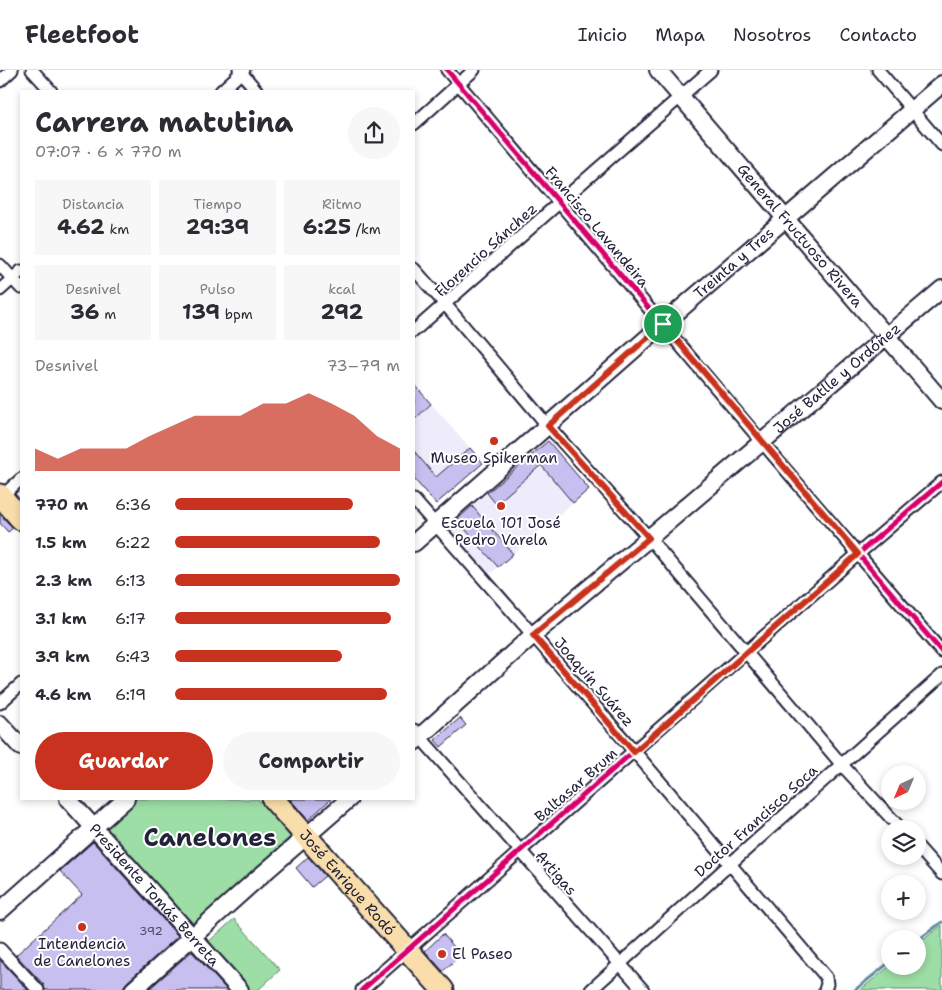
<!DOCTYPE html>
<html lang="es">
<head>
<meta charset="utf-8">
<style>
  :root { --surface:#fff; --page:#f7f7f7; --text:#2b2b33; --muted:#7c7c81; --line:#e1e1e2; --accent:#c8321e }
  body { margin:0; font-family:"Shantell Sans",sans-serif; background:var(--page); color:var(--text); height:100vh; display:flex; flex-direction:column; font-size:19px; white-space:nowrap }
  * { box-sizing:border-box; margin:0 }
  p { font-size:16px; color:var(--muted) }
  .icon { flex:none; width:28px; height:28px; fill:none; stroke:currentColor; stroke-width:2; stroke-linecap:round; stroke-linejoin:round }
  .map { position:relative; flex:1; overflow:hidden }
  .side { position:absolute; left:20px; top:20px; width:395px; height:710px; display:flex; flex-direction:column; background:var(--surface); border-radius:0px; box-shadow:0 2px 8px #0003 }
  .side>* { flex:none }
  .needle { width:32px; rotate:224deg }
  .tools { position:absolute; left:881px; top:695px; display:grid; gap:10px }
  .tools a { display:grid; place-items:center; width:45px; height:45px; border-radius:50%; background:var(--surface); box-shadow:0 2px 8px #0003; font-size:25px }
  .pin { position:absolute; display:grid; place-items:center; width:42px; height:42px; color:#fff; margin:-21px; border:2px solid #fff; border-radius:50%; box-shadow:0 1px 5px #0007 }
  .round { display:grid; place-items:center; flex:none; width:52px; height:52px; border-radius:26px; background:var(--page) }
  .head { display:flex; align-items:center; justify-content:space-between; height:85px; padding:0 15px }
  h1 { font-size:28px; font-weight:700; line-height:38px }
  .metrics { display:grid; grid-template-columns:repeat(3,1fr); gap:8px; height:85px; padding:5px 15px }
  .metrics div { display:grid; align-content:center; border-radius:0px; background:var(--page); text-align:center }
  .metrics b { font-size:21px; font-weight:700 }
  .metrics small { font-size:14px; font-weight:400 }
  .metrics p { font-size:14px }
  .chart { height:140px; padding:10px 15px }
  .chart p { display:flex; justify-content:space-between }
  .chart svg { width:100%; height:90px; margin-top:5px; fill:var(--accent); opacity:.7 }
  .primary-button { display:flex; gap:10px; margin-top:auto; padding:10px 15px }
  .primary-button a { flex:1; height:58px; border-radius:30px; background:var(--accent); color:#fff; font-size:20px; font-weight:700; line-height:58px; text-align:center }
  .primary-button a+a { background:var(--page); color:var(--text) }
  ul { padding:0 15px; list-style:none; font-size:16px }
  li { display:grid; grid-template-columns:80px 60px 1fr; align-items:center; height:38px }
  li i { height:12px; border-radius:6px; background:var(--accent) }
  header { display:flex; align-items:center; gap:30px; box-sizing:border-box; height:70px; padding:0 25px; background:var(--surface); border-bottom:1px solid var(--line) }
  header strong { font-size:24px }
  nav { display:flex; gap:28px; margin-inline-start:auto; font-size:18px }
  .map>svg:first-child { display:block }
  .built { fill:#eeecfb }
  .green { fill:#9ddda6; stroke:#608070 }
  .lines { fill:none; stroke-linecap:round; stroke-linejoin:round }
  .stream { stroke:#5e8f9d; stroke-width:3 }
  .building { fill:#c8bff1; stroke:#22223b }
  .street-casing { stroke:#22223b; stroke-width:15 }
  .secondary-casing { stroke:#22223b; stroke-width:20 }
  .highway-casing { stroke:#22223b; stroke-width:25 }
  .street { stroke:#fff; stroke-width:11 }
  .secondary { stroke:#fff; stroke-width:16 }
  .highway { stroke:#f9deab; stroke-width:21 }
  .cycleway-casing { stroke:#fff; stroke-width:8 }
  .cycleway { stroke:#d6006c; stroke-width:5 }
  .route-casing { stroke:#fff; stroke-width:10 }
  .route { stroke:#c8321e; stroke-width:6 }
  .poi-dot { fill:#c8321e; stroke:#fff; stroke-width:2 }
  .labels { text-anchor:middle; stroke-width:4; stroke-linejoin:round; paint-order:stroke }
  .number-label { font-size:12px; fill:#4c4968 }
  .street-label { font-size:15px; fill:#22223b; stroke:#fff }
  .poi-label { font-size:15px; fill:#22223b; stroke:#fff }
  .town-label { font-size:25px; font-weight:bold; fill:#22223b; stroke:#fff }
</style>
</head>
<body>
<header>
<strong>Fleetfoot</strong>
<nav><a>Inicio</a><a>Mapa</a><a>Nosotros</a><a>Contacto</a></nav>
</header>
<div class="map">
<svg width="942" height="920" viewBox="0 0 942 920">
  <rect width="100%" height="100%" fill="#fff"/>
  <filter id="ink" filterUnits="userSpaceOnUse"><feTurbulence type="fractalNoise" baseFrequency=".02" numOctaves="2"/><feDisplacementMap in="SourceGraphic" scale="10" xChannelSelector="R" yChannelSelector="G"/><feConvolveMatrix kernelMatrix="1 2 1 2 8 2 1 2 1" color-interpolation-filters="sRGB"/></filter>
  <g filter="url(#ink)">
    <path class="built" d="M414,314l69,79 -47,41 -22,-25z
      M548,371l41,48 -100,86 -41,-48z"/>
    <path class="green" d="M135,729h123l32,38 -97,89 -41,-47 -49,-51z
      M234,849l46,51 -22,20h-10l-42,-46z
      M942,855v65h-82l30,-24h28v-22z"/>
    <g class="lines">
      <path class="stream" d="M918,870l24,-18
        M855,920l35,-28"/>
    </g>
    <path class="building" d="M414,314l17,20 -17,16z
      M548,371l41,48 -16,14 -32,-38 -45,39 -9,-11z
      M470,378l13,15 -47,41 -22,-25v-28l22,26z
      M472,436l41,48 -15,13 -34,-39 1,-1 -7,-8z
      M0,444l13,14 -5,4 -8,-9z
      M460,648l6,7 -25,22 -6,-7z
      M290,729h41l-23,21z
      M93,772l85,94 -52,47 -2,3 -1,4h-78l-1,-5 -28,-30 66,-60 -22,-24z
      M308,787l17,19 -13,11 -16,-19z
      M443,864l18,21 -18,16 -18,-20z
      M191,882h1l35,38h-79z
      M0,890l28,30h-28z"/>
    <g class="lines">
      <g class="street-casing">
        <path id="street" d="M32,0l19,21
          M239,0l18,21
          M447,0l315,372 180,210
          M878,0l64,75
          M0,11l12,-11
          M221,21l23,-21
          M414,54l60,-54
          M0,195l21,23
          M414,199l31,35 103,122 101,112 193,227 59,64
          M0,220l21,-19
          M414,261l146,-129 151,-132
          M0,428l21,-19
          M414,430l119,135 101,116 192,226 1,7 -2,6
          M0,633l21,-19
          M414,660l229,260
          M918,777l24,27
          M0,879l38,41
          M362,920l496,-436 84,-72
          M591,920l139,-126 212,-189"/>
      </g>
      <g class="secondary-casing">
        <g id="secondary">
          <path id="s1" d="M658,0l284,331"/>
          <path id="s2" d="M414,473l249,-219 279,-240"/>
          <path d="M0,654l21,23"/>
          <path id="s3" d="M414,672l119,-107 116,-97 293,-249"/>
          <path id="s4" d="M68,729l172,191"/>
          <path d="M0,841l126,-112"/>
          <path d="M133,920l117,-105 99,-86"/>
        </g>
      </g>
      <g class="highway-casing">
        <g id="highway">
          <path d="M0,425l21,24"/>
          <path id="s5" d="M273,729l170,191"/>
        </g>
      </g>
      <use href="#street" class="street"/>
      <use href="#secondary" class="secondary"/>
      <use href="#highway" class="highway"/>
      <g class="cycleway-casing">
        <path id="cycleway" d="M447,0l315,372 180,210
          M362,920l496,-436 84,-72"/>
      </g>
      <use href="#cycleway" class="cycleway"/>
    </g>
  </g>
  <g class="lines" filter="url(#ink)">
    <g class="route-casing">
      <path id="route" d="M663,254l195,230 -224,198 -101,-117 116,-97 -101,-112z"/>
    </g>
    <use href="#route" class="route"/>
  </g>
  <g class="poi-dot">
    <circle cx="494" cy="371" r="5"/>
    <circle cx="501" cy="436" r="5"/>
    <circle cx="82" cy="857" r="5"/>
    <circle cx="442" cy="884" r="5"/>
  </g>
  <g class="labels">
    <g class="number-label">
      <text x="151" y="865">392</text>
    </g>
    <g class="street-label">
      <text transform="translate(597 157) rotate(50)" y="5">Francisco Lavandeira</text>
      <text dy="5" stroke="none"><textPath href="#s1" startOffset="218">General Fructuoso Rivera</textPath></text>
      <text transform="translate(486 180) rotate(-42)" y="5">Florencio Sánchez</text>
      <text dy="5" stroke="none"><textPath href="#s2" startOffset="425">Treinta y Tres</textPath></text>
      <text dy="5" stroke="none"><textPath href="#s3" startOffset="558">José Batlle y Ordóñez</textPath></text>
      <text transform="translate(594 612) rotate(49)" y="5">Joaquín Suárez</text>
      <text transform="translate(576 715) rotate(-41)" y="5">Baltasar Brum</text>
      <text transform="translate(756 751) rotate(-42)" y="5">Doctor Francisco Soca</text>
      <text transform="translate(556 803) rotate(49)" y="5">Artigas</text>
      <text dy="5" stroke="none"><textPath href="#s5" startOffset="112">José Enrique Rodó</textPath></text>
      <text dy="5" stroke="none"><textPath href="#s4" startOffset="129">Presidente Tomás Berreta</textPath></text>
    </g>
    <g class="poi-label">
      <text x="494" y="393">Museo Spikerman</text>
      <text x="501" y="458">Escuela 101 José<tspan x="501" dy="17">Pedro Varela</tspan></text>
      <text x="82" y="879">Intendencia<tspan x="82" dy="17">de Canelones</tspan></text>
      <text x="452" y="889" text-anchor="start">El Paseo</text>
    </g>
    <g class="town-label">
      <text x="210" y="776">Canelones</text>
    </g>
  </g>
</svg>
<div class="tools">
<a><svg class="needle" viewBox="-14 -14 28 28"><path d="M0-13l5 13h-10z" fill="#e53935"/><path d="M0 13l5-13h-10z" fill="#7c7c81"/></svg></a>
<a><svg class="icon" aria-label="layers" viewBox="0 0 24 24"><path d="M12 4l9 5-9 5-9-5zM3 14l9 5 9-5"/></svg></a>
<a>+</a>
<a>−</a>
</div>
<div class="pin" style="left:663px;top:254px;background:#1e9e55"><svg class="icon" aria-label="arrive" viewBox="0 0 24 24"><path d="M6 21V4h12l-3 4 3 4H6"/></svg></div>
<section class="side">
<div class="head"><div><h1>Carrera matutina</h1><p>07:07 · 6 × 770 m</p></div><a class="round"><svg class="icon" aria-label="share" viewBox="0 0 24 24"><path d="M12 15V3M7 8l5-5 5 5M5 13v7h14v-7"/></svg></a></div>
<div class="metrics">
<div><p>Distancia</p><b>4.62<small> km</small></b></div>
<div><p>Tiempo</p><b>29:39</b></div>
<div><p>Ritmo</p><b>6:25<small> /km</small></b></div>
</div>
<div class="metrics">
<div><p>Desnivel</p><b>36<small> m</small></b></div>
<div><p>Pulso</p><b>139<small> bpm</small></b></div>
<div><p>kcal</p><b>292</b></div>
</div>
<div class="chart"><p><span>Desnivel</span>73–79 m</p>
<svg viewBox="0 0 160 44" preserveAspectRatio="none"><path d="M0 44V33L10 38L20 33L30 33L40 33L50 27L60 22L70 17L80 17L90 17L100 11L110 11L120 6L130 11L140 17L150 27L160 33V44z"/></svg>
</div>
<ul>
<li><b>770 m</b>6:36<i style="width:79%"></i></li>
<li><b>1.5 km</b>6:22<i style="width:91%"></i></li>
<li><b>2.3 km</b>6:13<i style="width:100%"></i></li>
<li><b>3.1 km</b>6:17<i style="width:96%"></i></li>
<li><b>3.9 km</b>6:43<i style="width:74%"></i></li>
<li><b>4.6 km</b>6:19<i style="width:94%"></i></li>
</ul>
<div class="primary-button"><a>Guardar</a><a>Compartir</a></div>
</section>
</div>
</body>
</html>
